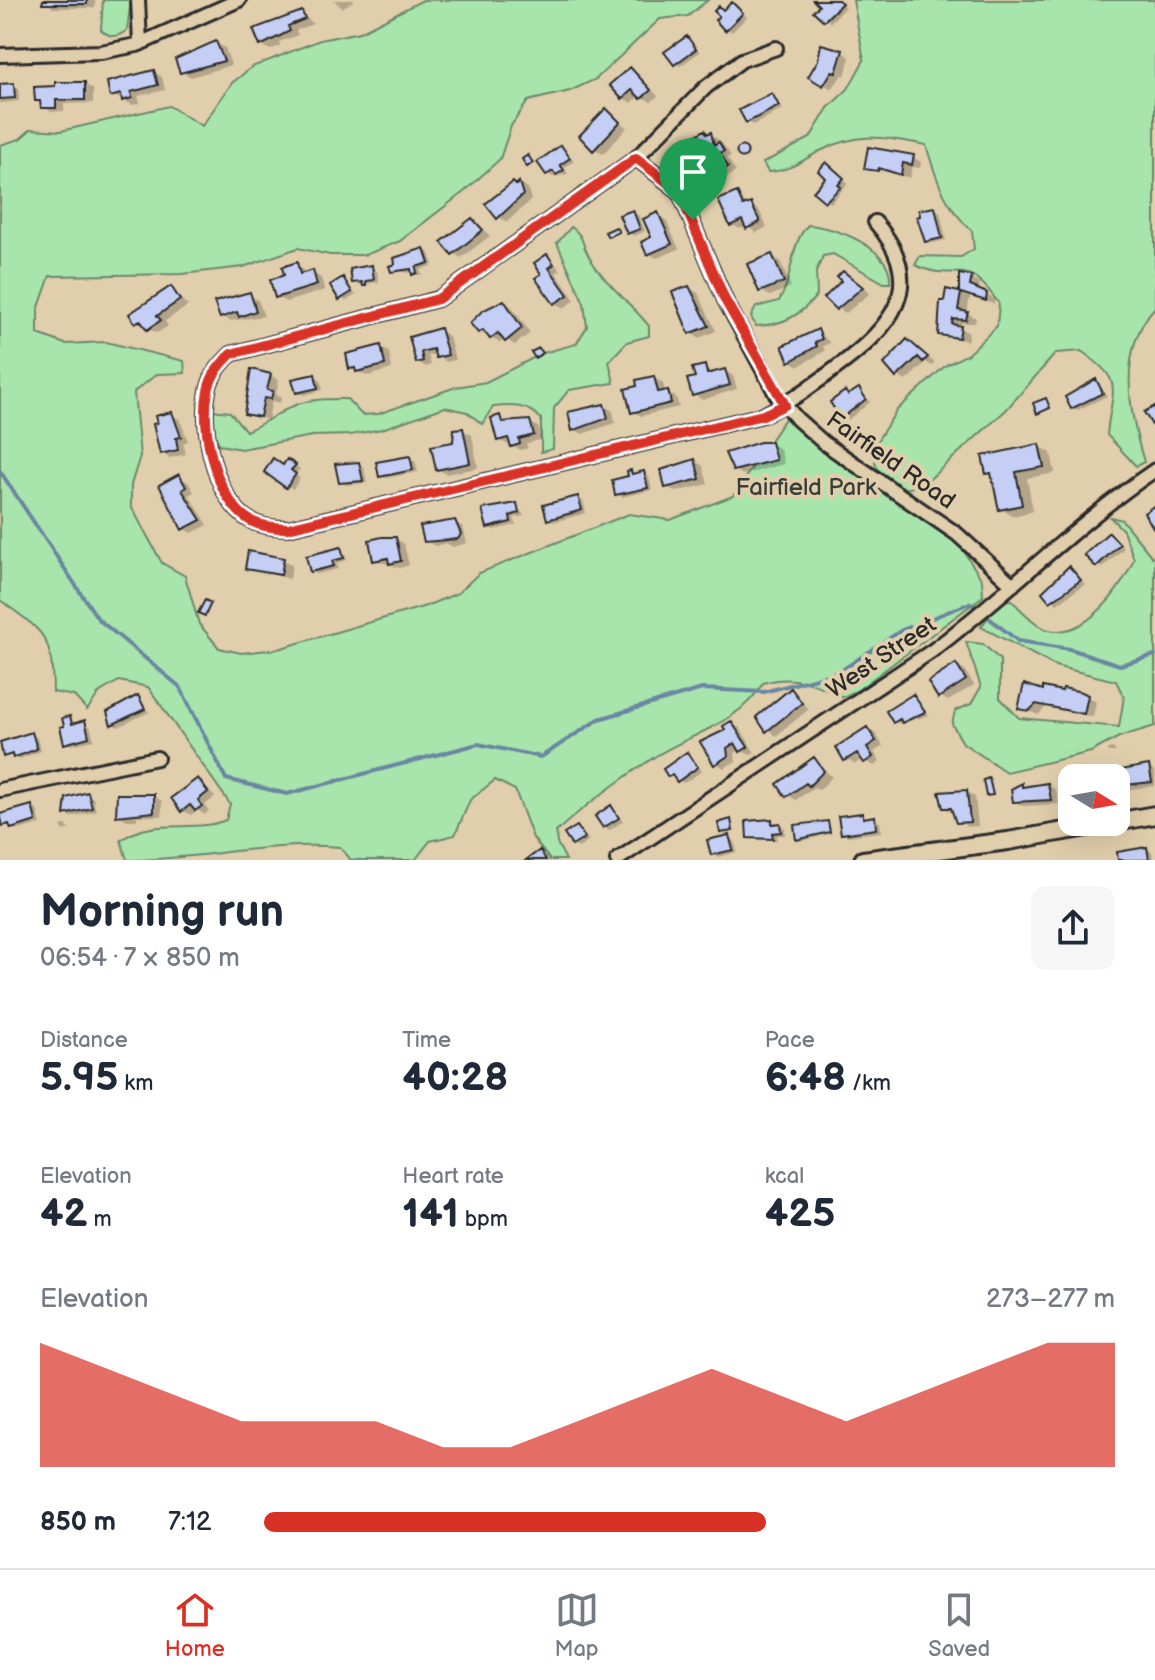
<!DOCTYPE html>
<html lang="en">
<head>
<meta charset="utf-8">
<style>
  :root { --surface:#fff; --page:#f6f6f7; --text:#1f2937; --muted:#747a83; --line:#e0e1e3; --accent:#d93025 }
  body { margin:0; font-family:"Balsamiq Sans",sans-serif; background:var(--page); color:var(--text); height:100vh; display:flex; flex-direction:column; font-size:30px; white-space:nowrap }
  * { box-sizing:border-box; margin:0 }
  p { font-size:26px; color:var(--muted) }
  .icon { flex:none; width:44px; height:44px; fill:none; stroke:currentColor; stroke-width:2; stroke-linecap:round; stroke-linejoin:round }
  .map { position:relative; height:860px; overflow:hidden }
  .drawer { display:flex; flex-direction:column; background:var(--surface); flex:1 }
  .drawer>* { flex:none }
  .needle { width:52px; rotate:101deg }
  .tools { position:absolute; left:1058px; top:764px; display:grid; gap:16px }
  .tools a { display:grid; place-items:center; width:72px; height:72px; border-radius:16px; background:var(--surface); box-shadow:0 8px 32px #0002; font-size:40px }
  .pin { position:absolute; display:grid; place-items:center; width:68px; height:68px; color:#fff; margin:-82px -34px; border-radius:50% 50% 50% 0; rotate:-45deg; box-shadow:0 0 8px #0007 }
  .pin .icon { rotate:45deg }
  .round { display:grid; place-items:center; flex:none; width:84px; height:84px; border-radius:16px; background:var(--page) }
  .head { display:flex; align-items:center; justify-content:space-between; height:136px; padding:0 40px }
  h1 { font-size:44px; font-weight:800; line-height:60px }
  .metrics { display:grid; grid-template-columns:repeat(3,1fr); gap:12px; height:136px; padding:8px 40px }
  .metrics div { display:grid; align-content:center }
  .metrics b { font-size:40px; font-weight:800 }
  .metrics small { font-size:22px; font-weight:400 }
  .metrics p { font-size:22px }
  .chart { height:224px; padding:16px 40px }
  .chart p { display:flex; justify-content:space-between }
  .chart svg { width:100%; height:144px; margin-top:8px; fill:var(--accent); opacity:.7 }
  ul { padding:0 40px; list-style:none; font-size:26px }
  li { display:grid; grid-template-columns:128px 96px 1fr; align-items:center; height:60px }
  li i { height:20px; border-radius:10px; background:var(--accent) }
  .tabs { display:flex; justify-content:space-around; align-items:center; height:112px; border-top:2px solid var(--line); background:var(--surface); font-size:22px; color:var(--muted) }
  .tabs a { display:grid; justify-items:center; gap:4px }
  .tabs .on { color:var(--accent) }
  .map>svg:first-child { display:block }
  .green { fill:#a8e5ac; stroke:#6a886c; stroke-width:2 }
  .shadow { fill:#0003 }
  .lines { fill:none; stroke-linecap:round; stroke-linejoin:round }
  .stream { stroke:#6b87a2; stroke-width:4 }
  .building { fill:#c5cff6; stroke:#2b2b2b; stroke-width:2 }
  .minor-casing { stroke:#2b2b2b; stroke-width:18 }
  .secondary-casing { stroke:#2b2b2b; stroke-width:22 }
  .minor { stroke:#e1ceac; stroke-width:12 }
  .secondary { stroke:#e1ceac; stroke-width:16 }
  .route-casing { stroke:#fff; stroke-width:16 }
  .route { stroke:#d93025; stroke-width:10 }
  .labels { text-anchor:middle; stroke-width:8; stroke-linejoin:round; paint-order:stroke }
  .street-label { font-size:24px; fill:#2b2b2b; stroke:#e1ceac }
  .park-label { font-size:24px; fill:#383e38; stroke:#e1ceac }
</style>
</head>
<body>
<div class="map">
<svg width="1155" height="860" viewBox="0 0 1155 860">
  <rect width="100%" height="100%" fill="#e1ceac"/>
  <filter id="ink" filterUnits="userSpaceOnUse"><feTurbulence type="fractalNoise" baseFrequency=".0125" numOctaves="2"/><feDisplacementMap in="SourceGraphic" scale="16" xChannelSelector="R" yChannelSelector="G"/><feConvolveMatrix kernelMatrix="1 2 1 2 8 2 1 2 1" color-interpolation-filters="sRGB"/></filter>
  <g filter="url(#ink)">
    <path class="green" d="M103,0h28l-4,30c-10,8 -16,8 -26,0z
      M423,0h285l-20,16 -28,3 -64,60 -26,12 -42,10 -17,25 -11,33 -35,32 -65,50 -35,14h-35l-32,-7 -55,19 -61,7 -132,2 -12,34v24l27,10 41,-2 78,19 1,12 -28,1 -23,18 6,64 -9,29v21l31,57 23,13 14,48 20,24 22,5 37,-4 148,-43 32,-13 21,-20 150,-59 41,6 63,-24 59,-88 164,131 26,41 1,16 -125,94 -15,7c-27,-14 -52,-23 -80,-14 -24,41 -69,49 -107,73 -35,23 -69,47 -100,76l1,11 9,17h-16l-17,-22 -18,-48 -20,-10 -25,20 -15,35 -25,6 -15,19h-64l-11,-13c-72,-6 -141,13 -213,13l-6,-20c36,-24 70,-6 105,-20l4,-16 -82,-117 -29,-6 -19,11 -13,18 -13,-14 -21,-4c-1,-58 -8,-59 -53,-92v-455l20,-6 11,-10 30,2 108,-25 33,20 30,-43 20,-16 68,-27 40,-8z
      M853,0h302v307c-38,42 -26,106 -11,155l-8,4 -29,-31c4,-47 20,-53 -26,-84l-25,2 -50,57 -83,75 -19,4 -27,-20 -5,-20 25,-39 49,-45 22,-11 29,-28 2,-22c-35,-52 -42,-19 -84,-39l5,-9 41,1 13,-8 -2,-18c-28,-26 -35,-50 -46,-86 -42,-8 -65,-14 -106,6 -19,10 -30,20 -52,21l-5,-9 47,-25 18,-30 20,-19 16,-29z
      M808,225c28,2 85,23 82,58h-6l-51,-29 -10,2 -7,16 1,23c-17,21 -34,30 -61,31l-5,-9 5,-10 23,-6c15,-24 10,-56 29,-76z
      M571,227c13,8 11,19 19,31 15,26 40,44 59,68v10l-22,6 -18,19 5,22 -45,7 -15,18 -1,41 -12,3v-33c-13,-15 -30,-14 -48,-12l-11,17 -15,-12 -22,-5 -63,22 -32,6 -38,1 -71,13 -21,-4 -8,-14v-21l18,2 16,19c17,-7 29,-16 45,-24 17,-9 38,-8 56,-8l15,16 16,-1 78,-27 30,-5 57,-29 33,-9 11,-17 -3,-24 -27,-60z
      M1110,517l12,3 30,37 3,-1v170l-36,11 -28,15 -85,20 -43,-29 -11,-19 3,-13 16,-7 10,-17 -15,-45 17,2 17,16v38l19,20 100,9 5,-30 -8,-16 -61,-15 -74,-39 15,-21 14,-7c10,9 26,28 39,31 37,8 73,-41 85,-71l-11,-29z"/>
    <path class="shadow" d="M45,0h50v8h-42z
      M334,0h21l-13,8z
      M815,0h21l9,7 -15,16z
      M737,8l10,9 -15,15 -5,-3z
      M302,13l11,11 -17,6 2,5 -19,7 1,4 -10,4 -8,-5z
      M687,38l13,14 -20,14 -5,-3z
      M216,43l9,5 6,17 -40,12 -9,-5z
      M842,52l8,5 -5,19 -3,-1 -10,14 -22,-13z
      M630,69l28,27 -7,6 -11,-7 -8,8 -9,-5z
      M154,72l8,5 3,13 -27,6 2,7 -7,2 -21,-10z
      M84,84l9,5v14l-29,1v7l-13,1 -14,-12z
      M14,86l5,3v12l-19,2v-15z
      M772,96l11,13 -30,16 -6,-3z
      M607,111l20,17 -24,26 -8,-5z
      M705,132l14,8 8,10 4,6 -4,2 9,14 -17,10 -9,-5z
      M561,148l13,13 -10,7 4,6 -15,3 -5,-3z
      M742,148l7,3 -1,6 -8,-2z
      M913,157l8,5 -1,6 -8,-1 -2,11 -44,-11z
      M831,168l17,15 -17,20 -5,-3z
      M520,184l8,5 3,11 -24,22 -8,-5z
      M736,194l12,12 11,4 8,17 -11,6 -9,-7 -7,3 -9,-5z
      M935,209l5,3 6,28 -14,3 -5,-3z
      M632,212l6,3 7,16 -11,5 -5,-3z
      M658,215l8,5 13,29 -22,9 -9,-5z
      M473,220l17,16 -29,22 -8,-5z
      M424,250l5,3 4,12 -13,5 2,5 -30,-5z
      M547,256l14,14 -5,3 19,27 -11,8 -9,-5 -11,-29z
      M772,256l8,5 11,26 -21,9 -9,-5z
      M296,264l11,10 6,-1 8,5 4,12 -39,12 -9,-5z
      M372,268l5,3 2,11 -20,3 -5,-3z
      M961,276l19,7 -1,8 16,8 -1,5 -24,-7 -3,16 9,5 -1,5h-14l-1,5 9,5 -2,8 -27,-7 8,-43 13,3z
      M852,278l18,15 -24,20 -9,-5z
      M343,280l13,15 -10,6 -5,-3z
      M689,288l9,5 18,38 -17,7 -9,-5z
      M171,289l17,17 -23,15 3,5 -11,7 -21,-11z
      M249,295l9,5 6,16 -34,5 -9,-5z
      M504,302l8,5 18,26 -15,12 -10,-6 -5,4 -21,-11z
      M440,331l9,5 6,24 -9,2 -10,-8 -8,2 3,9 -5,2 -8,-5 -6,-24z
      M818,331l12,12 -7,3 2,5 -26,15 -8,-5z
      M907,341l28,22 -3,3 -6,-4 -20,19 -8,-5z
      M380,347l9,5 3,17 -25,7 -16,-8z
      M704,367l10,7 11,-3 8,5 4,13 -35,11 -8,-6z
      M270,375l9,5 -3,14 5,4 -1,5 -8,-2 -4,19 -22,-7z
      M315,376l5,3 3,11 -20,5 -6,-3z
      M654,378l9,5 2,10 11,4 3,10 -38,9 -9,-5 8,-24z
      M1096,381l11,15 -29,14 -5,-3z
      M859,390l11,12 -22,18 -5,-3 7,-21z
      M604,406l9,5 2,12 -33,11 -8,-5z
      M171,414l9,6 8,21 -5,2 3,11 -16,4 -8,-5z
      M499,418l9,5 22,-1 8,5 4,12 -16,5 2,4 -7,2 -13,-5 -9,-5z
      M463,430l9,5 6,33 -32,6 -8,-5z
      M771,444l9,5 4,15 -41,11 -8,-5z
      M1039,446l12,7 4,20 -28,5 6,33 -20,5 -12,-7 -7,-32 -6,-4z
      M410,458l5,3 3,11 -32,6 -6,-3z
      M288,461l12,8 -5,6 5,3 -7,11 -27,-18 18,-4z
      M695,461l8,5 5,18 -32,8 -9,-5z
      M359,464l5,3 3,16 -21,2 -5,-3z
      M644,474l5,3 3,13 -30,7 -5,-3z
      M179,477l9,5 6,10 -5,3 19,30 -16,8 -9,-5z
      M578,498l5,3 3,12 -32,9 -5,-3z
      M517,505l7,11 -10,2 2,7 -22,5 -6,-3z
      M454,522l9,5 4,16 -14,4 -7,-4 -11,3 -9,-5z
      M1110,534l14,14 -22,20 -5,-3z
      M396,539l8,5 5,21 -9,3 -25,-8z
      M341,549l7,11 -11,3 1,6 -21,5 -5,-3z
      M284,560l8,5 -2,14 -43,-11z
      M1069,569l16,15 -28,20 -12,-12z
      M956,666l9,5 9,14 -26,16 -8,-5z
      M791,690l18,19 -33,27 -17,-19z
      M1044,692l44,5 8,5 -3,15 -47,-10 -8,8 -17,-7z
      M913,696l16,19 -29,9 -5,-3z
      M138,697l11,15 -31,15 -6,-3z
      M69,718l7,7 14,1 4,14 -23,5 -5,-3z
      M731,723l9,5 15,25 -5,2 -10,-5 -5,3 1,8 -12,7 -8,-5z
      M867,729l9,5 7,12 -9,6 6,10 -6,4 -11,-7 -8,5 -9,-5z
      M32,734l5,4 4,13 -21,8 -15,-4z
      M1113,748l3,4h-8l-1,-3z
      M688,754l14,17 -18,12 -14,-7z
      M814,760l18,17 -13,13 -5,-3 -18,13 -8,-5z
      M1149,767l6,4v15l-32,4 -7,-4v-8h-3z
      M198,780l17,17 -10,8 4,6 -4,4 -8,-5 -6,5 -9,-5z
      M1022,785l6,3 20,-3 8,5 3,14 -36,2 -9,-5z
      M967,792l8,5 3,29 -11,1 -22,-20z
      M88,795l5,3 3,13 -25,6 -5,-4 -1,-5z
      M154,796l8,5v15h-25v4h-10l-9,-5z
      M32,807l5,3 4,14 -23,6 -13,-6z
      M611,808l12,13 -13,9 -6,-3z
      M862,815l18,7 1,10 -33,4 -5,-3z
      M771,821l14,7v7h-8v5l-28,-3z
      M61,826l5,-1 3,4 -5,2z
      M577,828l12,13 -10,7 -6,-3z
      M834,833l-31,8 -2,-1z
      M729,837l5,4 3,11 -19,5 -6,-3z
      M1147,849l5,3 1,8h-33z"/>
    <g class="lines">
      <path class="stream" d="M0,471l98,148 82,68 46,92 61,15 191,-50 63,13 58,-38 103,-30 62,3 75,-20 63,-42 68,-27 48,38 52,8 50,16 35,-10"/>
    </g>
    <path class="building" d="M43,0h44v4h-45z
      M813,0h25l4,3 -18,18 -11,-10 6,-5z
      M732,2l11,11 -18,18 -10,-11 4,-4 -5,-5 5,-5 4,4z
      M302,11l3,8 -17,7 2,5 -30,15 -7,-17z
      M687,36l9,13 -22,16 -10,-13z
      M216,41l8,20 -44,12 -5,-14z
      M821,44l22,6 -7,23 -4,-2 -9,15 -15,-9 10,-17z
      M630,67l21,23 -10,9 -9,-9 -10,9 -13,-14z
      M154,70l4,15 -27,7 1,6 -10,3 -1,-7 -11,3 -3,-15z
      M55,82h30v18h-29v8h-15l-1,-7h-5l-1,-14 21,-1z
      M14,83l1,15 -15,1v-15z
      M772,93l7,13 -33,17 -7,-13z
      M606,108l14,14 -27,29 -14,-15z
      M705,130l2,4 4,-2 3,13 5,-3 5,9 -4,2 8,14 -19,12 -23,-38z
      M561,145l9,13 -10,7 4,5 -8,5 -3,-4 -7,4 -9,-13z
      M736.5 152a5.5 5.5 0 1 1 11 0a5.5 5.5 0 1 1-11 0Z
      M868,147l46,8 -2,10 -9,-2 -2,12 -22,-7 -1,3 -14,-2z
      M528,155l5,8 -6,4 -5,-8z
      M826,162l18,16 -6,7 3,2 -16,15 -12,-10 12,-14 -7,-7z
      M513,182l3,3 3,-3 4,13 -26,24 -12,-15z
      M737,192l6,14 8,-3 9,19 -14,7 -4,-9 -12,6 -12,-26z
      M935,207l7,31 -17,4 -8,-25 3,-1 -1,-6z
      M633,210l7,19 -13,5 -8,-19z
      M658,212l14,32 -25,11 -6,-13 10,-5 -8,-18z
      M472,218l11,12 -31,25 -11,-13z
      M616,227l3,5 -11,5 -3,-5z
      M424,248l5,15 -13,4 1,6 -5,2 -1,-6 -20,3 -2,-6 6,-2 -1,-6z
      M547,254l7,10 -5,4 19,27 -14,9 -19,-26 6,-4 -7,-11z
      M772,254l12,28 -25,10 -12,-28z
      M297,262l3,12 13,-4 4,15 -42,13 -5,-18 14,-5 -2,-8z
      M372,265l2,15 -8,1v5h-3l-1,-4 -10,1 -2,-14z
      M843,271l20,16 -27,23 -12,-12 17,-17 -4,-4z
      M959,274l13,2 -2,10 17,7 -1,8 -25,-8 -3,17 10,2 -2,8 -13,-1 -1,5 9,2 -2,12 -21,-3 2,-34h4l2,-12 13,3z
      M343,277l9,15 -13,8 -9,-15z
      M171,286l9,14 -23,16 4,4 -14,10 -7,-10 -5,3 -6,-9z
      M689,286l20,40 -20,8 -17,-42z
      M250,292l6,19 -17,6 -2,-5 -17,6 -6,-16z
      M504,300l18,28 -17,14 -7,-9 -8,6 -7,-9 -5,3 -8,-10 12,-12z
      M440,328l8,27 -12,3 -3,-9 -12,3 2,9 -7,2 -7,-26z
      M818,329l4,10 -7,3 2,4 -28,16 -7,-16z
      M907,339l21,18 -5,5 -5,-5 -22,21 -12,-14z
      M381,345l4,20 -29,7 -1,-4 -6,1 -3,-15z
      M539,348l4,5 -8,5 -4,-6z
      M705,365l2,9 18,-5 5,16 -38,11 -5,-17 8,-2 -3,-9z
      M251,369l20,5 -4,16 6,1 -2,8 -7,-1 -4,19 -16,-3z
      M315,374l3,14 -22,5 -4,-14z
      M654,376l4,16 10,-2 3,13 -40,10 -6,-24 12,-3 -1,-6z
      M1096,379l7,14 -32,16 -6,-12z
      M859,388l7,11 -25,20 -11,-17 15,-11 3,4z
      M1046,398l4,10 -13,6 -4,-11z
      M604,404l4,14 -36,13 -4,-19z
      M1155,406v17l-3,2 -8,-13z
      M172,412l9,25 -5,1 2,12 -18,4 -7,-30 4,-1 -2,-7z
      M500,415l2,7 28,-2 4,15 -15,4 1,5 -9,3 -3,-9 -11,3 -6,-23z
      M463,428l7,35 -34,7 -5,-24 22,-4 1,-13z
      M760,442h11l5,18 -43,11 -8,-18z
      M1039,444l5,23 -28,5 6,33 -23,5 -8,-37 -5,1 -4,-18z
      M410,456l3,14 -34,7 -3,-15z
      M273,458l10,7 4,-6 9,6 -5,5 5,4 -10,14 -22,-16z
      M695,459l5,20 -35,9 -4,-18z
      M359,462l4,19 -24,2 -4,-19z
      M631,470l1,4 12,-3 4,17 -33,7 -3,-15 16,-4 -1,-5z
      M179,474l7,13 -4,3 19,30 -19,10 -23,-45z
      M578,496l4,14 -35,10 -4,-15z
      M517,503l2,10 -9,3 1,6 -24,6 -5,-19z
      M1155,505v23l-1,1 -10,-16z
      M455,520l6,14 -3,5 -34,3 -4,-16z
      M1109,532l11,12 -24,23 -12,-12z
      M382,537h14l5,24 -12,3 -1,-6 -15,3 -4,-21z
      M341,547l3,11 -12,3 2,5 -24,6 -4,-16z
      M248,551l36,7 -3,17 -36,-6z
      M1069,566l12,14 -31,22 -8,-10z
      M205,600l6,3 -6,13 -7,-3z
      M956,664l10,16 -28,18 -10,-16z
      M1024,684l19,6v-3l19,4 1,-3 19,4 6,3 -4,19 -48,-10 -7,7 -11,-2z
      M791,688l11,15 -36,29 -10,-15z
      M913,694l12,18 -23,11 -2,-4 -7,4 -7,-12z
      M138,695l7,14 -34,16 -4,-13z
      M70,716l2,8 13,-4 4,17 -25,7 -4,-17 4,-1 -2,-8z
      M731,721l17,26 -8,5 -5,-9 -8,5 1,8 -14,9 -14,-23 25,-12 -2,-4z
      M867,727l9,14 -9,6 6,10 -9,6 -7,-10 -13,8 -8,-14z
      M32,732l5,17 -24,9 -1,-4 -9,3 -3,-15z
      M687,752l11,15 -21,15 -5,-7 -4,2 -5,-8z
      M814,757l10,14 -15,15 -3,-3 -20,14 -9,-13z
      M1149,765l3,17 -36,4v-8h-5l-1,-6z
      M198,778l10,14 -10,8 4,6 -7,5 -5,-6 -9,7 -10,-14z
      M989,778l4,17 -7,1 -3,-16z
      M1072,780v19l-7,1 -4,-18z
      M1022,783v4l26,-4 3,17 -38,2 -2,-13z
      M967,790l3,32 -14,1 -5,-15h-8l-4,-16z
      M88,792l4,16 -28,7 2,-17z
      M117,794h37v18l-38,4z
      M32,805l4,16 -25,8 -2,-5 -6,2 -3,-12z
      M611,805l8,13 -16,10 -8,-12z
      M863,813v5l12,-2 1,13 -35,5 -3,-18z
      M731,819l2,12 -13,2 -2,-10z
      M772,819v5l8,-1 1,9 -9,1 1,6 -26,-1 -1,-17z
      M828,821l2,11 -34,8 -2,-15z
      M577,826l8,12 -13,8 -8,-12z
      M729,835l4,15 -22,5 -4,-15z
      M1147,847l2,13h-31l-1,-8z
      M540,850l6,10h-20z"/>
    <g class="lines">
      <g class="minor-casing">
        <path id="minor" d="M138,0l2,44
          M776,48l-34,12 -36,27 -70,71 -198,141 -207,55c-11,11 -20,21 -23,37 -8,37 7,110 43,130 11,6 25,7 37,7l475,-113c27,-13 49,-29 73,-47 54,-39 94,-83 39,-146
          M0,55l101,-3 36,-7 102,-45
          M636,158l43,33 46,109 51,94 21,25 27,24 133,91 56,51
          M0,790l157,-32
          M617,860l315,-209c77,-58 143,-127 223,-181"/>
      </g>
      <g class="secondary-casing">
        <path id="secondary" d="M863,860l145,-19 147,-26"/>
      </g>
      <use href="#minor" class="minor"/>
      <use href="#secondary" class="secondary"/>
    </g>
  </g>
  <g class="lines" filter="url(#ink)">
    <g class="route-casing">
      <path id="route" d="M636,158l43,33 46,109 60,105 -22,10 -475,113c-12,0 -26,-1 -37,-7 -36,-20 -51,-93 -43,-130 3,-16 12,-26 23,-37l207,-55z"/>
    </g>
    <use href="#route" class="route"/>
  </g>
  <g class="labels">
    <g class="street-label">
      <text transform="translate(891 460) rotate(35)" y="8">Fairfield Road</text>
      <text transform="translate(881 657) rotate(-34)" y="8">West Street</text>
    </g>
    <g class="park-label">
      <text x="806" y="495">Fairfield Park</text>
    </g>
  </g>
</svg>
<div class="tools">
<a><svg class="needle" viewBox="-14 -14 28 28"><path d="M0-13l5 13h-10z" fill="#e53935"/><path d="M0 13l5-13h-10z" fill="#747a83"/></svg></a>
</div>
<div class="pin" style="left:693px;top:220px;background:#1e9e55"><svg class="icon" aria-label="arrive" viewBox="0 0 24 24"><path d="M6 21V4h12l-3 4 3 4H6"/></svg></div>
</div>
<section class="drawer">
<div class="head"><div><h1>Morning run</h1><p>06:54 · 7 × 850 m</p></div><a class="round"><svg class="icon" aria-label="share" viewBox="0 0 24 24"><path d="M12 15V3M7 8l5-5 5 5M5 13v7h14v-7"/></svg></a></div>
<div class="metrics">
<div><p>Distance</p><b>5.95<small> km</small></b></div>
<div><p>Time</p><b>40:28</b></div>
<div><p>Pace</p><b>6:48<small> /km</small></b></div>
</div>
<div class="metrics">
<div><p>Elevation</p><b>42<small> m</small></b></div>
<div><p>Heart rate</p><b>141<small> bpm</small></b></div>
<div><p>kcal</p><b>425</b></div>
</div>
<div class="chart"><p><span>Elevation</span>273–277 m</p>
<svg viewBox="0 0 160 44" preserveAspectRatio="none"><path d="M0 44V6L10 14L20 22L30 30L40 30L50 30L60 38L70 38L80 30L90 22L100 14L110 22L120 30L130 22L140 14L150 6L160 6V44z"/></svg>
</div>
<ul>
<li><b>850 m</b>7:12<i style="width:59%"></i></li>
</ul>
</section>
<nav class="tabs">
<a class="on"><svg class="icon" aria-label="home" viewBox="0 0 24 24"><path d="M3 11l9-7 9 7M6 9v11h12V9"/></svg>Home</a>
<a><svg class="icon" aria-label="map" viewBox="0 0 24 24"><path d="M3 6l6-2 6 2 6-2v14l-6 2-6-2-6 2zM9 4v14M15 6v14"/></svg>Map</a>
<a><svg class="icon" aria-label="saved" viewBox="0 0 24 24"><path d="M7 4h10v16l-5-4-5 4z"/></svg>Saved</a>
</nav>
</body>
</html>
